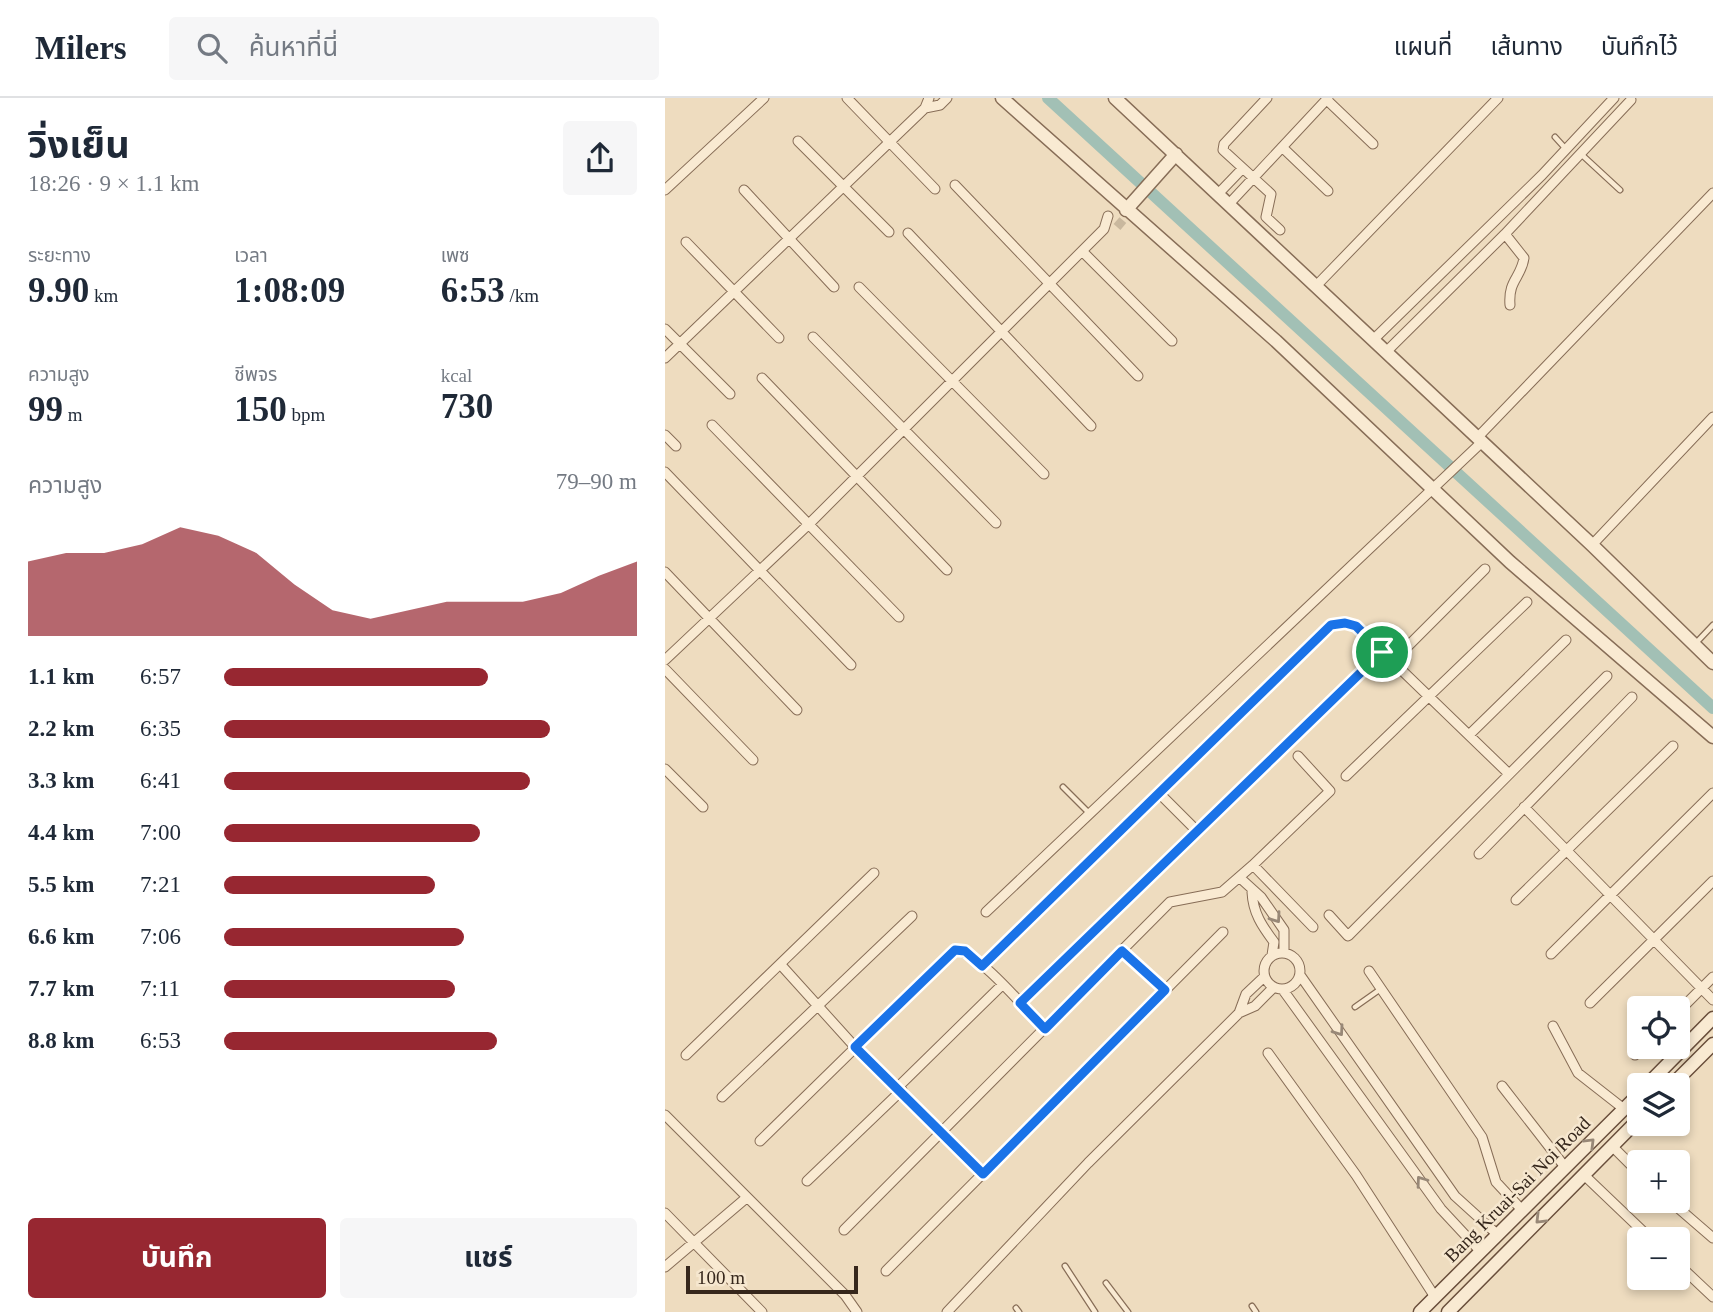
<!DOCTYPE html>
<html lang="th">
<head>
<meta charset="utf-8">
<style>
  :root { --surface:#fff; --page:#f6f6f7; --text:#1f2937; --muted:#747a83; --line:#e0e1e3; --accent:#972731 }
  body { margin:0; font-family:"Times New Roman","Noto Sans Thai",serif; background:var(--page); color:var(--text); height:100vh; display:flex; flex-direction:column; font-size:26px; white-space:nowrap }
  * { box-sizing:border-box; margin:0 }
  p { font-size:23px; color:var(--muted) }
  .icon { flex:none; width:38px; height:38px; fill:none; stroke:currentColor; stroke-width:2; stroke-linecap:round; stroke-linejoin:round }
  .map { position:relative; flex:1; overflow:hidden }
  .drawer { display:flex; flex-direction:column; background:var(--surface); width:665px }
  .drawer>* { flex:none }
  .controls { position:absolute; left:962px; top:898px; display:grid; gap:14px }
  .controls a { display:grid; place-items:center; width:63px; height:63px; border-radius:7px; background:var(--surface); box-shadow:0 4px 10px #0003; font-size:35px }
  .scale { position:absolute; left:21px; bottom:18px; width:172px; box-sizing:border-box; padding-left:7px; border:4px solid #36271c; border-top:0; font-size:19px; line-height:24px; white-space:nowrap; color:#36271c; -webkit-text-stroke:5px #f6e7cf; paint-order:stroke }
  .pin { position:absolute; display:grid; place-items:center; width:60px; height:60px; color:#fff; margin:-30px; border:4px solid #fff; border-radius:50%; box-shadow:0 2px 7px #0007 }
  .round { display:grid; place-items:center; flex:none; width:74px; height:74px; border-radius:7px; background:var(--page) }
  .head { display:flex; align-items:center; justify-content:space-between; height:119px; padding:0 28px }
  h1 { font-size:38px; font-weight:700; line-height:52px }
  .figures { display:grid; grid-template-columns:repeat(3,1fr); gap:10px; height:119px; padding:7px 28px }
  .figures div { display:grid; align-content:center }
  .figures b { font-size:35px; font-weight:700 }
  .figures small { font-size:19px; font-weight:400 }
  .figures p { font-size:19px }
  .chart { height:196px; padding:14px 28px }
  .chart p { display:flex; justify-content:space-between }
  .chart svg { width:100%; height:126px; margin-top:7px; fill:var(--accent); opacity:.7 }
  .cta { display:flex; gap:14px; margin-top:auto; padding:14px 28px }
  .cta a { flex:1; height:80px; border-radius:7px; background:var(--accent); color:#fff; font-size:28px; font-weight:700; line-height:80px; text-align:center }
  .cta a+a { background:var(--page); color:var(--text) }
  ul { padding:0 28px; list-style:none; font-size:23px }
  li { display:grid; grid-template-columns:112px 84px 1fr; align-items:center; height:52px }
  li i { height:18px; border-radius:9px; background:var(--accent) }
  header { display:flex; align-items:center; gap:42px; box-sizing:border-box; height:98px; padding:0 35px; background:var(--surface); border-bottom:2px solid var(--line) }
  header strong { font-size:33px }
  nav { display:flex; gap:38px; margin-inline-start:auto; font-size:24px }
  .search { width:490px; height:63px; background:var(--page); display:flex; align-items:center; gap:18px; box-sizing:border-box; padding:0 24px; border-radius:7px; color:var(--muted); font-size:26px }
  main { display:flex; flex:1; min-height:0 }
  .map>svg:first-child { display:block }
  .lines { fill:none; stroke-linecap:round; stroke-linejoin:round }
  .canal { stroke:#a2c0b5; stroke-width:12 }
  .minor-tunnel { stroke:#c9b89e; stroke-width:9; stroke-dasharray:9 4.5; stroke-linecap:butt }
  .service-casing { stroke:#876d57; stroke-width:7 }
  .minor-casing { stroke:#876d57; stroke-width:11 }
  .tertiary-casing { stroke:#876d57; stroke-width:15 }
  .secondary-casing { stroke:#694e3b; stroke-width:15 }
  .service { stroke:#f9ead2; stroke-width:4.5 }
  .minor { stroke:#f9ead2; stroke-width:9 }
  .tertiary { stroke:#f9ead2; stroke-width:12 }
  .secondary { stroke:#f9ead2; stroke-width:12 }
  .oneway { stroke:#988877 }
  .route-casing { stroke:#fff; stroke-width:14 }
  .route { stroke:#1a73e8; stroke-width:9 }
  .labels { text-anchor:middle; stroke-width:5; stroke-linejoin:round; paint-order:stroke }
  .street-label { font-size:19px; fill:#36271c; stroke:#f6e7cf }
</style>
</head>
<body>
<header>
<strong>Milers</strong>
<div class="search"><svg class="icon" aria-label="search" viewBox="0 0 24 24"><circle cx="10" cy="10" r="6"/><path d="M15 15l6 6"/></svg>ค้นหาที่นี่</div>
<nav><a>แผนที่</a><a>เส้นทาง</a><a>บันทึกไว้</a></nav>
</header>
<main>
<section class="drawer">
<div class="head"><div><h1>วิ่งเย็น</h1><p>18:26 · 9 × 1.1 km</p></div><a class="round"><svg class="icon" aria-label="share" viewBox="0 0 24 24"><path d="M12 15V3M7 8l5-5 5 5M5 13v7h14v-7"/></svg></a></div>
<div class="figures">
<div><p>ระยะทาง</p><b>9.90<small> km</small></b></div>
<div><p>เวลา</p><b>1:08:09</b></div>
<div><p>เพซ</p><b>6:53<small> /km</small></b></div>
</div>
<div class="figures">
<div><p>ความสูง</p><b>99<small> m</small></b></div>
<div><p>ชีพจร</p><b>150<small> bpm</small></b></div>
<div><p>kcal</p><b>730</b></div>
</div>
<div class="chart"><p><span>ความสูง</span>79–90 m</p>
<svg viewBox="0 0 160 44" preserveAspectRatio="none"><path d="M0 44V18L10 15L20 15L30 12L40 6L50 9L60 15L70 26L80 35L90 38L100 35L110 32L120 32L130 32L140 29L150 23L160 18V44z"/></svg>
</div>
<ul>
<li><b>1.1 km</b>6:57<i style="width:64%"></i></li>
<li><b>2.2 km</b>6:35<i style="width:79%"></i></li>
<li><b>3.3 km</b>6:41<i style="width:74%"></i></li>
<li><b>4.4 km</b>7:00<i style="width:62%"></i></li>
<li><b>5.5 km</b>7:21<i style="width:51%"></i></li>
<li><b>6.6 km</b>7:06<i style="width:58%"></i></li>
<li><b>7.7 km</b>7:11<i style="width:56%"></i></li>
<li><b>8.8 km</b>6:53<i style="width:66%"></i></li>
</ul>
<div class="cta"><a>บันทึก</a><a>แชร์</a></div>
</section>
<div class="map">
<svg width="1048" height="1214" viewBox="0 0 1048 1214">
  <rect width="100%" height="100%" fill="#eedcbf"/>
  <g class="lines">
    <path class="canal" d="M383,0l665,610"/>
    <path class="minor-tunnel" d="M452,129l6,-7"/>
    <g class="service-casing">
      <path id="service" d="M890,39l10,11
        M916,56l39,36
        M1030,546l18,-19
        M398,689l25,25
        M690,909l27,-19
        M400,1168l30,46
        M441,1185l22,29
        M587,1208l4,6
        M351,1210l3,4"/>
    </g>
    <g class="minor-casing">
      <path id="minor" d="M182,0l88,91
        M602,0l-43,46 -1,6 48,44 -5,23 14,13
        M662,2l46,44
        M260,10l15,-3 7,-7
        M133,43l91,91
        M617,49l46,44
        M290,87l183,191
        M0,92l99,-92
        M79,92l90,97
        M553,96l24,-25
        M564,106l99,-106
        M243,135l183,193
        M840,136l19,24c-3,20 -16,22 -14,47
        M21,144l93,96
        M417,153l90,90
        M651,188l182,-188
        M194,189l185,187
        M0,231l65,65
        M148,239l183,186
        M708,242l169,-165 72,-77
        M721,254l119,-118 126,-134
        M0,260l260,-250 4,-10
        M97,280l185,192
        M47,327l187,192
        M0,337l11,11
        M812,340l236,-245
        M0,374l186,193
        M927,447l121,-128
        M0,474l132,138
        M0,562l145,-137 294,-294 4,-13
        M727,564l93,-93
        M0,571l88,91
        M804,637l97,-95
        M0,671l38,38
        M681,678l181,-174
        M494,695l38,38
        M859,709l189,193
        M814,756l153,-157
        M588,767l77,-74 -32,-35
        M574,779l22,20 23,33v23
        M587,794c1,21 10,34 22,50l-2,13
        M851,802l157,-154
        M321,814l496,-470
        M664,817l19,21 259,-260
        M457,853l43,39
        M599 873a18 18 0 1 1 36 0a18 18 0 1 1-36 0Z
        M886,856l162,-161
        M116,867l74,82 128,127
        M317,868l349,-341 14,-2 11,3 152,147
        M704,873l113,166 14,45 26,28
        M635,877l155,221 43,39
        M618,892l158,219 40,43
        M355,905l362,-351
        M925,905l123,-122
        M1013,914l35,-35
        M574,915l7,-19 18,-17
        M888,928l25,47 46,36
        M603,955l88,122 79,122
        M21,957l188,-182
        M970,957l9,-9
        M837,988l63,81
        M233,989l104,-102
        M57,999l190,-181
        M0,1017l180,180 12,17
        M95,1043l195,-191c21,-1 74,63 90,79
        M947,1048l28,28
        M919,1077l67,64
        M142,1083l95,-91
        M1004,1102l44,38
        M0,1115l97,99
        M179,1132l326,-328 52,-10 31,-27 60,62
        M1013,1166l35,33
        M0,1169l80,-68
        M221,1173l337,-339
        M282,1214l141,-149 151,-150 16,-7 18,-18"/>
    </g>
    <g class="tertiary-casing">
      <path id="tertiary" d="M337,0l274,243 234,221 203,175
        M450,0l477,447 121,118
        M461,112l50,-56"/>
    </g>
    <g class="secondary-casing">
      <path id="secondary" d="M982,987l66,-67
        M1007,987l41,-41
        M755,1214l220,-219
        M783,1214l192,-194"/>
    </g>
    <use href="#service" class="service"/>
    <use href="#minor" class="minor"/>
    <use href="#tertiary" class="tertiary"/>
    <use href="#secondary" class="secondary"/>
  </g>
  <defs><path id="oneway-chevron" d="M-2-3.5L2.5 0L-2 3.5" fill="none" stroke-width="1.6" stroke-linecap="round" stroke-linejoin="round" transform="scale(1.75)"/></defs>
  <g class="oneway">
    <use href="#oneway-chevron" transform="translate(611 820) rotate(55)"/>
    <use href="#oneway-chevron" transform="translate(674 933) rotate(55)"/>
    <use href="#oneway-chevron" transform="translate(925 1045) rotate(-45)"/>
    <use href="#oneway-chevron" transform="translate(756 1083) rotate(-126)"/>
    <use href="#oneway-chevron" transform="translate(875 1121) rotate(135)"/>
  </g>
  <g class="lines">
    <g class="route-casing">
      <path id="route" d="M680,525l11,3 26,26 -362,351 25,26 77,-78 43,39 -182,184 -128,-127 100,-97 10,1 17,15 349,-341z"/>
    </g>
    <use href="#route" class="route"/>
  </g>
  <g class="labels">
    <g class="street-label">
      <text transform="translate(852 1091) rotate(-45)" y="7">Bang Kruai-Sai Noi Road</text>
    </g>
  </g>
</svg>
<div class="controls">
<a><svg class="icon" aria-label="locate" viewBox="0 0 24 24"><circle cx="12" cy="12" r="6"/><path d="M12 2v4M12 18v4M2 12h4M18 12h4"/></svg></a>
<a><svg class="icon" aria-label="layers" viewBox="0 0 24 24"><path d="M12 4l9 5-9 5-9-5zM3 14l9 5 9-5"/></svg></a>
<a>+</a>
<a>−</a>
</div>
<div class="scale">100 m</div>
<div class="pin" style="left:717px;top:554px;background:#1e9e55"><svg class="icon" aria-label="arrive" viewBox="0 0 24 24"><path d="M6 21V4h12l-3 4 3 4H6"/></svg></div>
</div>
</main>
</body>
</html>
